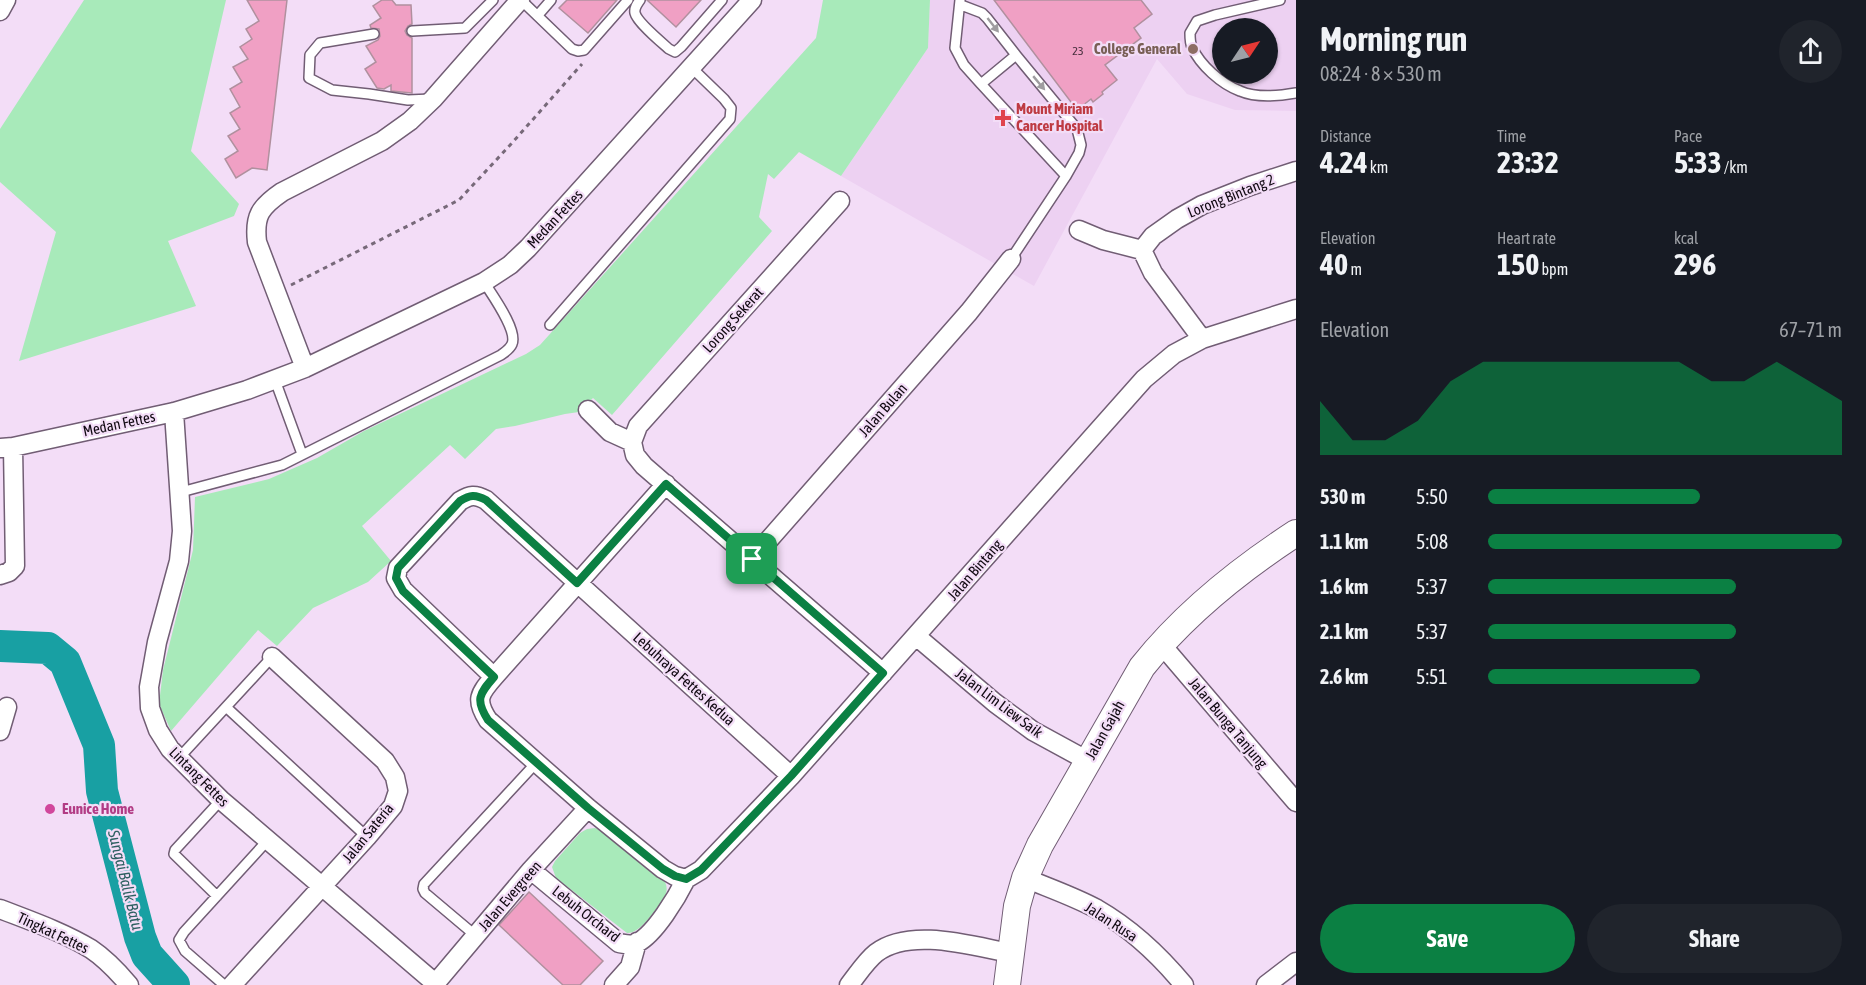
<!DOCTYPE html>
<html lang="en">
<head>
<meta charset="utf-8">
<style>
  :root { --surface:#171b24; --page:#20242c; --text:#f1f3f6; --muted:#9ea1a6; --accent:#0b8043 }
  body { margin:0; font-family:"Asap Condensed",sans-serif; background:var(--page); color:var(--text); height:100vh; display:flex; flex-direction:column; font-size:22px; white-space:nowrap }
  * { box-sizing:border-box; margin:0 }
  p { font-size:20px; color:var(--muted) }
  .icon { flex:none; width:33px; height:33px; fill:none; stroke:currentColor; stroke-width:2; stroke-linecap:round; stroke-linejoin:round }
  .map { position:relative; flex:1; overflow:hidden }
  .side { display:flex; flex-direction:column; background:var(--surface); width:570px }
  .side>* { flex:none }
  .needle { width:39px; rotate:55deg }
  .buttons { position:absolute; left:1212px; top:18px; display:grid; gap:12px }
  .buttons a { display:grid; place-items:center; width:66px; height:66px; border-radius:50%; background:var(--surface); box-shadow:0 2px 4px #0004; font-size:30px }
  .pin { position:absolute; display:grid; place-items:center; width:51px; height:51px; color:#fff; margin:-26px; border-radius:12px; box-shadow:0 3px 9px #0006 }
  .round { display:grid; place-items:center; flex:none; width:63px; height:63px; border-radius:32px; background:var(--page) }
  .head { display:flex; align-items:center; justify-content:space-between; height:102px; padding:0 24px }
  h1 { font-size:33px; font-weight:700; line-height:45px }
  .figures { display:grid; grid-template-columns:repeat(3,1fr); gap:9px; height:102px; padding:6px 24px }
  .figures div { display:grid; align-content:center }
  .figures b { font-size:30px; font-weight:700 }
  .figures small { font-size:16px; font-weight:400 }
  .figures p { font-size:16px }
  .chart { height:168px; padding:12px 24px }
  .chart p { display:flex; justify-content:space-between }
  .chart svg { width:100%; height:108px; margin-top:6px; fill:var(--accent); opacity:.7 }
  .button { display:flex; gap:12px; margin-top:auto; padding:12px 24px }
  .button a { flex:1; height:69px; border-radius:36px; background:var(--accent); color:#fff; font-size:24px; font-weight:700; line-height:69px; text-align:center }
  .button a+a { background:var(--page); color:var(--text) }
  ul { padding:0 24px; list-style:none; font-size:20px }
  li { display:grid; grid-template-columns:96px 72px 1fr; align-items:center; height:45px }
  li i { height:15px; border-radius:8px; background:var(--accent) }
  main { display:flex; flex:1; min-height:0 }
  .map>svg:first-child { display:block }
  .built { fill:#edd1f2; fill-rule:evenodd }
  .green { fill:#a8eaba }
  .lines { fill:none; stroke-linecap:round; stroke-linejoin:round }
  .river { stroke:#18a0a3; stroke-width:32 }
  .building { fill:#f0a0c4; stroke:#b0909e; stroke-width:1.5 }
  .lane-casing { stroke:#715d74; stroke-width:12 }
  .street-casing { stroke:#715d74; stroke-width:21 }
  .secondary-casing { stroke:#715d74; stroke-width:28 }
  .path { stroke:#776979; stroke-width:3; stroke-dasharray:4.5 4.5; stroke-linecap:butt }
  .lane { stroke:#fff; stroke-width:9 }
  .street { stroke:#fff; stroke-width:18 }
  .secondary { stroke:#fff; stroke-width:26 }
  .oneway { fill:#9f9da0 }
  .route-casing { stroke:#fff; stroke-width:12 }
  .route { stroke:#0b8043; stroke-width:8 }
  .education-dot { fill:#8d6e63; stroke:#f3ddf7; stroke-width:2 }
  .health-dot { fill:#e0444e; stroke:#f3ddf7; stroke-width:2 }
  .hotel-dot { fill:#d1479c; stroke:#f3ddf7; stroke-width:2 }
  .labels { text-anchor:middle; stroke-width:4.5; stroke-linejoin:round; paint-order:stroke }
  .number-label { font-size:12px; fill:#482f3e }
  .education-label { font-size:15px; font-weight:bold; fill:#785e54; stroke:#f3ddf7; text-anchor:end }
  .health-label { font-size:15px; font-weight:bold; fill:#be3a42; stroke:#f3ddf7; text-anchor:start }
  .street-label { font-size:15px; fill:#100911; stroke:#f3ddf7 }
  .hotel-label { font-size:15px; font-weight:bold; fill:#b23c85; stroke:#f3ddf7; text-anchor:start }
  .water-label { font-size:16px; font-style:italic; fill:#2d6061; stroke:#f3ddf7 }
</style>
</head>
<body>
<main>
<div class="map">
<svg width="1296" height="985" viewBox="0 0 1296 985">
  <rect width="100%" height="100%" fill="#f3ddf7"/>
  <path class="built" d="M930,0h366v111l-61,-1 -48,-16 -30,-35 -123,227 -193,-110 87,-128zM1222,28h46v46h-46z"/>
  <path class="green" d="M84,0h142l-35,151 48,53 -5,12 -66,25 28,65 -177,55 37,-129 -56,-50v-53z
    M823,0h107l-2,48 -87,128 -42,-24 -25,27 -6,-5 -9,43 13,14 -160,184 -19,-17 -14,14 -14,2 -50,12 -19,3 -31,30 -15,-14 -88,81 29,35 -23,21 -55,26 -36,38 -19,-16 -87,101 -12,-27 4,-34 30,-120 2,-53 74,-18 48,-21 47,-27 162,-77 14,-9 276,-307z
    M595,828l8,3 59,46c5,7 6,12 3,20 -8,10 -24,37 -38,36l-71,-55 -4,-11 3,-6 25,-28 7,-4z"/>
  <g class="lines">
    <path class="river" d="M0,646l48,2 17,14 34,83 3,46 38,146 7,18 27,30"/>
  </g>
  <path class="building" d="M247,0h40l-20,170 -15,-2 -16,10 -11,-19 13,-8 -10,-15 12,-7 -10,-16 10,-6 -10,-18 12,-7 -9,-15 15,-8 -8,-12 12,-8 -6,-10 13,-8z
    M382,0h10l4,5h15l1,19 -4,2 -3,5 2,4 5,3v55l-21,-2v-6l-7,4 -7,-1 -12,-19 11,-7 -10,-16 12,-6 2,-4 -1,-7 -8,-1 -1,-3 11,-7 -8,-12z
    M567,0h50l-29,33 -29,-25z
    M647,0h54l-25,27z
    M994,0h147l11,14 -18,14 7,10 -36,27 12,15 -15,12 1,2 -10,8 -2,-3 -14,11z
    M529,892l74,69 -23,24h-17l-64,-60z"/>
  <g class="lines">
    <g class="lane-casing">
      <path id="lane" d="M521,0l51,49 6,2 6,-1 44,-50
        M640,0c-3,4 -6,8 -5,13 2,9 26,29 34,36l6,3 6,-5 41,-47
        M960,0l-5,48 9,17 17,19
        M1280,0l-65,15 -18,6 -7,12c0,4 0,10 2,14 8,18 29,37 48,44 16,7 39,5 56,2
        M961,5l21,8 5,5 29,37
        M538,15l13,-15
        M412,31l53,-3 28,-28
        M374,34l-54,9 -10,12 -1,23 23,12 37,4 39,6 23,-1
        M1011,259l55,-83 13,-23 2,-8 -4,-16 -61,-74 -35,29 85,92
        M550,325l180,-206 1,-11 -7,-9 -32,-31
        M275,380l27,74
        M181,492l101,-27 219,-110c4,-3 9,-6 11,-11 6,-14 -20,-49 -28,-62
        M226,707l141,130
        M178,759l94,-102
        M217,896l-43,-42 1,-4 46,-50
        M476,936l-51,-43 -2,-4 1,-5 112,-121
        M224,985l-39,-34 -6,-11 5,-8 83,-91"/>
    </g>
    <g class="street-casing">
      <path id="street" d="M0,11l6,-11
        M1079,230l24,10 39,10 11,23 49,66
        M1142,250l11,-14 24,-17 25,-14 48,-19 46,-15
        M305,368l-48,-126c-3,-26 3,-35 25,-50l100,-51 28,-20 23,-22 87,-99
        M588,410l22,22 22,10 3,13 9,11 239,207
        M174,412l8,119 -3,30 -22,81 -8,45 1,21 8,22 12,19 51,51 214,183
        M632,442l6,-16 202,-225
        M0,448l13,-1 161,-35 73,-22 58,-22 179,-86 26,-17 18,-17 224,-248
        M666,484l-172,193c-15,17 -19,23 -6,43l100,88 75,61 12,7 11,3
        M752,559l217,-247 42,-53
        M0,575l9,-3 6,-6 -2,-119
        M916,636l79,67 38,28 55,30
        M1161,644l135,158
        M494,677l-91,-87 -7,-12 2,-10 62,-67c10,-6 15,-7 26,-1l305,276
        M0,731l7,-24
        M531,870l88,73c6,1 12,3 18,0 18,-9 40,-46 49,-64
        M1025,878c24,10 50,19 72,31 33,19 63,47 87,76
        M686,879l15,-9 90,-94 353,-397 30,-25 28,-15 94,-30
        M0,909c31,12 63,23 91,40 15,10 27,23 38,36
        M232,985l135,-148 26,-31 5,-15 -3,-14 -10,-16 -113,-104
        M434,985l97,-115 57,-62
        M614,985l16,-18 7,-25
        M849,985c8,-10 17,-24 27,-32 34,-26 96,-7 134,0
        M1266,985l30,-23"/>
    </g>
    <g class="secondary-casing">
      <path id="secondary" d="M1007,985l10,-79 8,-28 15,-33 102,-178c43,-54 97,-97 154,-134"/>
    </g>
    <path class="path" d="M291,285l168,-85 53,-57 70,-79"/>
    <use href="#lane" class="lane"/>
    <use href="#street" class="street"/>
    <use href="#secondary" class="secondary"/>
  </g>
  <defs><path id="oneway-solid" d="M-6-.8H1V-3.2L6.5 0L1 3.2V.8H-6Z" transform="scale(1.5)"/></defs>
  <g class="oneway">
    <use href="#oneway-solid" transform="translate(993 25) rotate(52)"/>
    <use href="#oneway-solid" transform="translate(1039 83) rotate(50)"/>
  </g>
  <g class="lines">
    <g class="route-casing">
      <path id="route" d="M666,484l217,189 -92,103 -90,94 -15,9 -11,-3 -12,-7 -75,-61 -100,-88c-13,-20 -9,-26 6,-43l-91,-86 -7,-13 2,-10 62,-67c10,-6 15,-7 26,-1l91,83z"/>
    </g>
    <use href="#route" class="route"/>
  </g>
  <circle class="education-dot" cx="1193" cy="49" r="6"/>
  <path class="health-dot" d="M1000 109h6v6h6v6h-6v6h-6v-6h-6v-6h6z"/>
  <circle class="hotel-dot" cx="50" cy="809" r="6"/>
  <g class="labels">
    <g class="number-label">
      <text x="1078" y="55">23</text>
    </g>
    <g class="education-label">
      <text x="1181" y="54">College General</text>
    </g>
    <g class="health-label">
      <text x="1016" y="114">Mount Miriam<tspan x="1016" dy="17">Cancer Hospital</tspan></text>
    </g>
    <g class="street-label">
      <text transform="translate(1231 196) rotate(-22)" y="5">Lorong Bintang 2</text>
      <text transform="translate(555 219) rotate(-47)" y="5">Medan Fettes</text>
      <text transform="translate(733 320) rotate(-48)" y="5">Lorong Sekerat</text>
      <text transform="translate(883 410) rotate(-49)" y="5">Jalan Bulan</text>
      <text transform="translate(119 424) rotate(-12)" y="5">Medan Fettes</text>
      <text transform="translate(975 570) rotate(-49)" y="5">Jalan Bintang</text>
      <text transform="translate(684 679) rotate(42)" y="5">Lebuhraya Fettes Kedua</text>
      <text transform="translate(999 703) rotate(37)" y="5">Jalan Lim Liew Saik</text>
      <text transform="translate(1228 723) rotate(50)" y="5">Jalan Bunga Tanjung</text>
      <text transform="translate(1105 730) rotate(-61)" y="5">Jalan Gajah</text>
      <text transform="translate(199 777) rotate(45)" y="5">Lintang Fettes</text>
      <text transform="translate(368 833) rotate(-51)" y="5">Jalan Sateria</text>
      <text transform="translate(510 896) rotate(-49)" y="5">Jalan Evergreen</text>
      <text transform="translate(586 914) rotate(38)" y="5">Lebuh Orchard</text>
      <text transform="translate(1111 922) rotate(33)" y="5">Jalan Rusa</text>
      <text transform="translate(53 933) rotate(25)" y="5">Tingkat Fettes</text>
    </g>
    <g class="hotel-label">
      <text x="62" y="814">Eunice Home</text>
    </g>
    <g class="water-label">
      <text transform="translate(126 880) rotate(76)" y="6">Sungai Balik Batu</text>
    </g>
  </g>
</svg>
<div class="buttons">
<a><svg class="needle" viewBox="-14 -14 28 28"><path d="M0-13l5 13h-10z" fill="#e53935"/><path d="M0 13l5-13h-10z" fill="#9ea1a6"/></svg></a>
</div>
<div class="pin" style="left:752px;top:559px;background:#1e9e55"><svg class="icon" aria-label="arrive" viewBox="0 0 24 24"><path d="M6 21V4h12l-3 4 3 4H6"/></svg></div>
</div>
<section class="side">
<div class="head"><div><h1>Morning run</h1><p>08:24 · 8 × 530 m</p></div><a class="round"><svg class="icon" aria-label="share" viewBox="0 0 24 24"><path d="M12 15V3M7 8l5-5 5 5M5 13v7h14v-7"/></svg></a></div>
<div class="figures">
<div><p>Distance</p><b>4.24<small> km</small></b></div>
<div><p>Time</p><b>23:32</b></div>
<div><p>Pace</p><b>5:33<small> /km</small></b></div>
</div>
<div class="figures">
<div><p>Elevation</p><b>40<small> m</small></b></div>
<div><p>Heart rate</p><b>150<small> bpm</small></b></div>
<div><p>kcal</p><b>296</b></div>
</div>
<div class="chart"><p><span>Elevation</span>67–71 m</p>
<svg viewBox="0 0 160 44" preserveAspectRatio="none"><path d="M0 44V22L10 38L20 38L30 30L40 14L50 6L60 6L70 6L80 6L90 6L100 6L110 6L120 14L130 14L140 6L150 14L160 22V44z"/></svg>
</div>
<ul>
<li><b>530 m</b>5:50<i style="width:60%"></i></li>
<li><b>1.1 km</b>5:08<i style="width:100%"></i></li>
<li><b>1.6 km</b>5:37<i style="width:70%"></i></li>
<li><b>2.1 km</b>5:37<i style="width:70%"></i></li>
<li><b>2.6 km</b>5:51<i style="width:60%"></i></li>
</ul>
<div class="button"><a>Save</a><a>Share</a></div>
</section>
</main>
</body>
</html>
